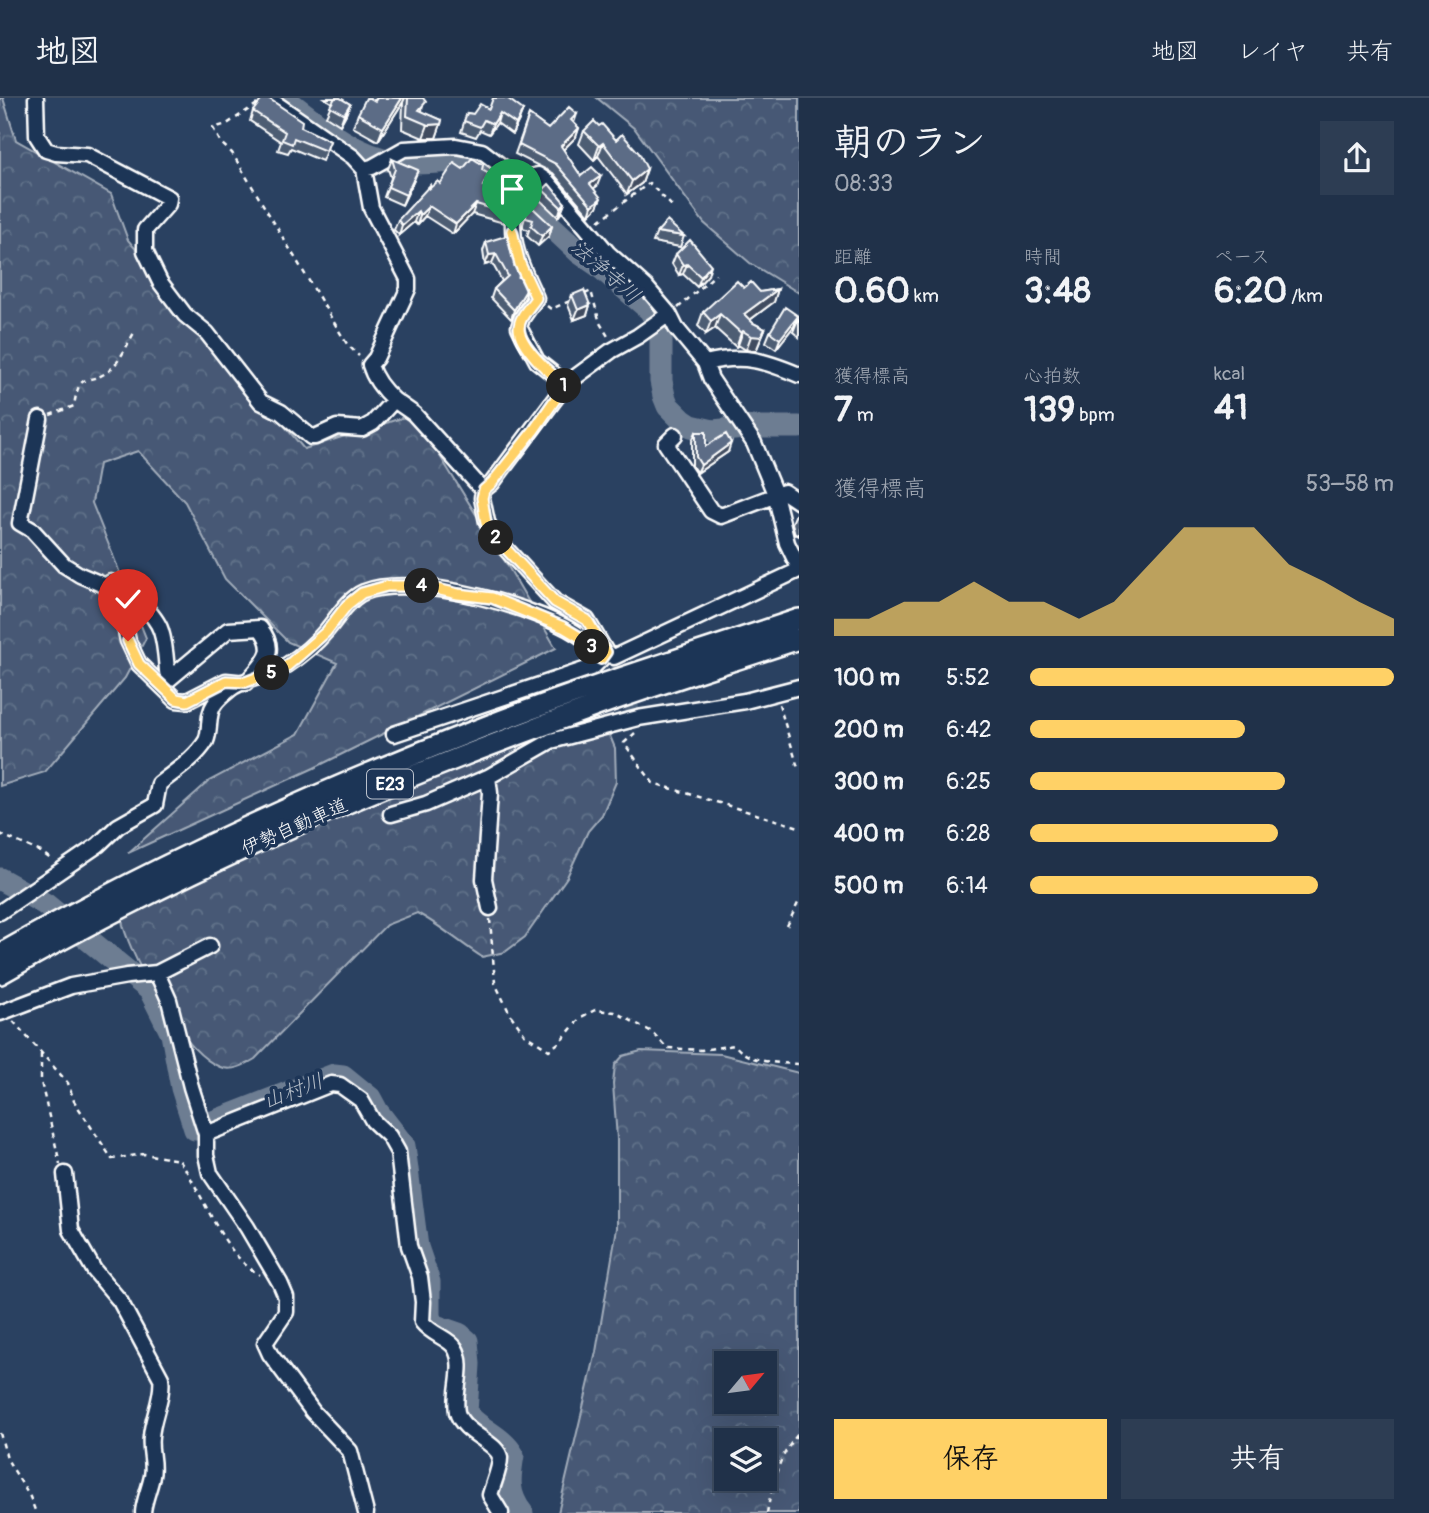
<!DOCTYPE html>
<html lang="ja">
<head>
<meta charset="utf-8">
<style>
  :root { --surface:#203149; --page:#2d3d53; --text:#f1f3f6; --muted:#a2a9b4; --line:#3d4c61; --accent:#ffd166 }
  body { margin:0; font-family:Pangolin,"Klee One",sans-serif; background:var(--page); color:var(--text); height:100vh; display:flex; flex-direction:column; font-size:26px; white-space:nowrap }
  * { box-sizing:border-box; margin:0 }
  p { font-size:23px; color:var(--muted) }
  .icon { flex:none; width:38px; height:38px; fill:none; stroke:currentColor; stroke-width:2; stroke-linecap:round; stroke-linejoin:round }
  .map { position:relative; flex:1; overflow:hidden }
  .sheet { display:flex; flex-direction:column; background:var(--surface); width:630px }
  .sheet>* { flex:none }
  .needle { width:46px; rotate:61deg }
  .tools { position:absolute; left:714px; top:1253px; display:grid; gap:14px }
  .tools a { display:grid; place-items:center; width:63px; height:63px; border-radius:0px; background:var(--surface); box-shadow:0 7px 28px #0002,0 0 0 2px var(--line); font-size:35px }
  .pin { position:absolute; display:grid; place-items:center; width:60px; height:60px; color:#fff; margin:-72px -30px; border-radius:50% 50% 50% 0; rotate:-45deg; box-shadow:0 0 7px #0007 }
  .pin .icon { rotate:45deg }
  .km { position:absolute; width:35px; height:35px; margin:-18px; border-radius:50%; background:#222; color:#fff; font-size:19px; line-height:35px; text-align:center }
  .round { display:grid; place-items:center; flex:none; width:74px; height:74px; border-radius:0px; background:var(--page) }
  .overview { display:flex; align-items:center; justify-content:space-between; height:119px; padding:0 35px }
  h1 { font-size:38px; font-weight:700; line-height:52px }
  .figures { display:grid; grid-template-columns:repeat(3,1fr); gap:10px; height:119px; padding:7px 35px }
  .figures div { display:grid; align-content:center }
  .figures b { font-size:35px; font-weight:700 }
  .figures small { font-size:19px; font-weight:400 }
  .figures p { font-size:19px }
  .chart { height:196px; padding:14px 35px }
  .chart p { display:flex; justify-content:space-between }
  .chart svg { width:100%; height:126px; margin-top:7px; fill:var(--accent); opacity:.7 }
  .primary-button { display:flex; gap:14px; margin-top:auto; padding:14px 35px }
  .primary-button a { flex:1; height:80px; border-radius:0px; background:var(--accent); color:#111; font-size:28px; font-weight:700; line-height:80px; text-align:center }
  .primary-button a+a { background:var(--page); color:var(--text) }
  ul { padding:0 35px; list-style:none; font-size:23px }
  li { display:grid; grid-template-columns:112px 84px 1fr; align-items:center; height:52px }
  li i { height:18px; border-radius:9px; background:var(--accent) }
  header { display:flex; align-items:center; gap:42px; box-sizing:border-box; height:98px; padding:0 35px; background:var(--surface); border-bottom:2px solid var(--line) }
  header strong { font-size:33px }
  nav { display:flex; gap:38px; margin-inline-start:auto; font-size:24px }
  main { display:flex; flex:1; min-height:0 }
  .map>svg:first-child { display:block }
  .forest { fill:url(#forest-crowns); stroke:#a2acba; stroke-width:2; fill-rule:evenodd }
  .lines { fill:none; stroke-linecap:round; stroke-linejoin:round }
  .river { stroke:#6d7d92; stroke-width:23 }
  .minor-tunnel { stroke:#4a5e79; stroke-width:14; stroke-dasharray:14 7; stroke-linecap:butt }
  .minor-casing { stroke:#fff; stroke-width:19 }
  .highway-casing { stroke:#fff; stroke-width:24 }
  .path { stroke:#fff; stroke-width:2.5; stroke-dasharray:5 5; stroke-linecap:butt }
  .minor { stroke:#1d3557; stroke-width:14 }
  .highway { stroke:#1d3557; stroke-width:19 }
  .wall { fill:#4e5d73; stroke:#fff; stroke-width:2 }
  .shaded-wall { fill:#404c5e; stroke:#fff; stroke-width:2 }
  .building { fill:#5b6c86; stroke:#fff; stroke-width:2 }
  .route-casing { stroke:#fff; stroke-width:14 }
  .route { stroke:#ffd166; stroke-width:9 }
  .labels { text-anchor:middle; stroke-width:7; stroke-linejoin:round; paint-order:stroke }
  .shield { fill:#1d3557; stroke:#bbc2cd; stroke-width:2 }
  .shield-label { font-size:18px; font-weight:bold; fill:#fff }
  .street-label { font-size:19px; fill:#fff; stroke:#1d3557 }
  .water-label { font-size:21px; font-style:italic; fill:#b6bec8; stroke:#1d3557 }
</style>
</head>
<body>
<header>
<strong>地図</strong>
<nav><a>地図</a><a>レイヤ</a><a>共有</a></nav>
</header>
<main>
<div class="map">
<svg width="799" height="1415" viewBox="0 0 799 1415">
  <defs>
    <pattern id="forest-crowns" width="20" height="18" patternUnits="userSpaceOnUse" patternTransform="scale(1.75)"><rect width="20" height="18" fill="#465975"/><path d="M2 6a3 3 0 1 1 6 0M12 15a3 3 0 1 1 6 0" fill="none" stroke="#62728a"/></pattern>
  </defs>
  <rect width="100%" height="100%" fill="#2a4161"/>
  <filter id="ink" filterUnits="userSpaceOnUse"><feTurbulence type="fractalNoise" baseFrequency=".0143" numOctaves="2"/><feDisplacementMap in="SourceGraphic" scale="14" xChannelSelector="R" yChannelSelector="G"/><feConvolveMatrix kernelMatrix="1 2 1 2 8 2 1 2 1" color-interpolation-filters="sRGB"/></filter>
  <g filter="url(#ink)">
    <path class="forest" d="M0,0h3l13,42 95,54 17,46 176,209 110,-35 92,149 50,85 -242,120 -186,85 81,-72 89,-47 39,-71 -49,-21 -63,-63 -40,-77 -47,-51 -39,13 -7,39 54,135 -21,40 -80,94 -45,14z
      M597,0h202v195l-49,-30 -46,-40 -69,-94z
      M584,628l24,5 7,17 1,34 -14,33 -14,16 -21,46 -42,60 -20,15 -23,5c-22,-14 -42,-32 -65,-44l-31,12 -131,134c-10,6 -23,13 -35,8 -37,-14 -87,-105 -97,-142 -2,-10 -3,-22 -4,-32l429,-164z
      M641,953l80,3 78,19v440h-241l38,-161 21,-124v-89l-4,-55 2,-19 8,-9zM765,1265v39h-39v-39zM765,1342v39h-39v-39z"/>
    <g class="lines">
      <path class="river" d="M284,0c34,26 70,58 113,64 29,4 56,-5 87,2l96,89 19,13 51,44 11,20v51l3,15 4,10 14,14 9,6 22,5 42,-4h44
        M0,781l45,25 105,86 22,44 10,54 13,41 139,-54 9,1 27,22 7,13 27,35 13,101 12,35v35l4,8 26,9 8,7 2,23 -3,49c14,17 36,23 47,42 -4,23 -6,39 9,58"/>
      <path class="minor-tunnel" d="M614,559l19,54"/>
      <g class="minor-casing">
        <path id="minor" d="M36,0l1,38 9,14 10,3 31,2 82,43 -1,6 -23,26v21l15,31 25,33 22,18 54,69 20,10 30,25h4l22,-10 25,2 11,-6 21,-23 20,14 69,76 -1,8 5,24 7,14 61,66 32,18 19,32 8,5 185,-87
          M268,0l85,59 11,12 8,-2 32,-18 52,-3 26,5 30,23 14,4 12,-3 9,6 61,72 38,34 23,27 7,14 29,35 6,16 43,64 21,51 12,49 12,25
          M364,71l7,39 37,71v10l-32,69 -6,7c4,14 13,25 24,35
          M526,80c-2,9 -8,16 -10,26 -10,33 6,64 20,94l-14,20 -3,9 18,34 29,23
          M705,265c39,-9 58,-3 94,12
          M40,321l-20,104 12,7 32,35 16,10 26,11 13,11 9,44 11,23 37,36 11,1 39,-20 20,2c16,-20 34,-30 14,-55l-32,2 -60,50c-2,-16 -2,-34 -7,-49 -5,-16 -34,-44 -50,-49l-5,4
          M675,337l-9,9 45,67 10,5 63,-24 15,10
          M483,392l9,-7 74,-99 45,-33 27,-15 31,-22
          M394,636l199,-67 8,-8
          M488,679l2,16 -6,86 6,29
          M391,716l35,-10 62,-27 63,-36 87,-23 107,-17 54,-14
          M0,814l98,-67 20,-19 37,-21 4,-21c16,-13 36,-25 47,-43 5,-11 1,-26 8,-36 3,-5 10,-11 15,-15 13,-12 41,-13 58,-25 14,-9 30,-23 40,-35 11,-13 21,-31 37,-38 49,-20 184,16 223,49 5,5 9,12 14,17
          M157,875l12,27 22,87 15,47v21l4,18 37,54 33,56 6,14v15l-21,31 5,11 43,58 37,39 16,62
          M0,915l71,-27 56,-10 30,-3 53,-27
          M206,1036l125,-50 9,1 21,15 12,21 16,15 9,16 11,94 11,31 3,25 -1,20c10,13 27,16 33,26 11,18 -2,44 2,64 5,21 42,31 43,46 0,11 -7,26 -10,37l11,18
          M65,1076l6,56 23,40 26,31 41,77c3,18 -9,40 -10,59 -2,13 4,26 1,39 -2,11 -9,28 -9,37"/>
      </g>
      <g class="highway-casing">
        <path id="highway" d="M0,856c155,-89 318,-163 484,-227 103,-40 210,-73 315,-108
          M0,876c185,-106 382,-191 583,-263 71,-26 144,-48 216,-72"/>
      </g>
      <path class="path" d="M257,6l-30,20 -14,4 8,15 11,10 115,191 12,12
        M599,123l50,-38 23,23
        M585,196l6,-3 9,32 9,15
        M547,208l4,3 19,-8
        M678,210l38,-34
        M50,317l24,-9c6,-39 13,-18 36,-36 11,-10 18,-27 25,-39
        M779,606l20,67
        M635,635l-11,10 29,40 146,44
        M0,736l41,18 11,8
        M490,821l5,64 15,31 15,21 24,15 12,-9 20,-24 14,-7 20,2 37,20 15,16 34,2 34,-5c13,18 43,18 64,19
        M787,828l12,-25
        M13,923l55,62 6,18 38,58 32,-5 35,6c26,35 42,94 81,115
        M41,956v28l19,82
        M0,1335l7,26 23,38 6,16
        M767,1415c6,-32 10,-54 32,-80"/>
      <use href="#minor" class="minor"/>
      <use href="#highway" class="highway"/>
    </g>
    <path class="wall" d="M324,0h16l10,6 -4,10 -6,11 -14,-9 6,-13z
      M377,0h46l-1,14 20,8 -6,18h-13l-21,-9 1,-27 -25,39 -25,-14 5,-13z
      M489,11l34,1 -4,10 -7,14 -15,-11 -8,11 -9,-4 -4,7 -15,-5 6,-19 6,1z
      M253,13l48,16 29,14 -8,20 -31,-13 -3,5 -10,-3 3,-8 -31,-21z
      M577,16l-3,9 5,5 -3,9 -13,13 18,26 16,10 -3,2 3,19 -8,8 -36,-42 -38,-19 14,-39 19,14z
      M599,28l48,43 -5,14 -15,11 -29,-38 -4,4 -15,-16 5,-13z
      M392,61l22,21 -12,25 -18,-8 7,-19 -3,-9z
      M463,71l19,1 2,16 23,27 -3,10 -32,-9 -19,20 -28,-18 -8,9 -3,-3 -15,13 -5,-5 4,-10 32,-32 10,-4z
      M543,92l22,13 -4,10 -3,4 -18,-17z
      M526,116l26,12 -3,10 -11,10 -11,-10 2,-6 -6,-2v-4z
      M657,134l27,4 -4,11 -27,-5z
      M486,144l35,36 7,9 -3,10 -14,22 -20,-21 3,-9 8,-8 -10,-18 -7,2 -2,-14z
      M676,156l32,21 -11,12 -14,-13 -4,1 -7,-11z
      M744,190l16,4 18,-3 -4,13 -24,18 3,3 12,6 -9,22 -10,-1 -8,-5 -2,2 -21,-19 -9,6 -8,-8 5,-14z
      M572,197l18,10 -3,10 -13,5 -6,-15z
      M798,218l-4,10 -18,23 -10,-7 4,-10z
      M799,221v18l-6,-5 4,-10z
      M696,334l10,14 22,6 -31,21 -5,-7v-25z
      M799,409v29l-4,-2 -3,-11z"/>
    <path class="shaded-wall" d="M402,0h3l-2,4 -25,39 5,-13z
      M350,6l-4,10 -6,11 4,-11z
      M523,12l-4,10 -7,14 4,-10z
      M500,15l-3,10 -8,11 4,-10z
      M441,26l-5,14h-13l5,-13z
      M579,30l-3,9 -19,19 4,-10z
      M603,45l-5,13 -4,4 5,-14z
      M647,71l-5,14 -15,11 5,-13z
      M418,72l-4,10 -12,25 4,-10z
      M601,78l-4,10 -10,7 3,-9z
      M601,100l-4,9 -8,8 3,-9z
      M565,105l-4,10 -3,4 3,-10z
      M476,106l-4,10 -19,20 3,-10z
      M429,108l-4,10 -8,9 3,-10z
      M418,113l-4,11 -15,13 3,-10z
      M552,128l-3,10 -11,10 4,-10z
      M496,156l-4,9 -7,2 4,-10z
      M687,166l-4,10 -4,1 4,-10z
      M711,167l-3,10 -11,12 4,-10z
      M528,189l-3,10 -14,22 3,-9z
      M778,191l-4,13 -35,26 5,-14z
      M590,207l-3,10 -13,5 4,-10z
      M720,216l-5,14 -9,6 5,-13z
      M798,218l-4,10 -18,23 4,-10z
      M765,231l-9,22 -10,-1 5,-14z
      M743,233l-5,14 -2,2 5,-14z
      M731,345l-3,9 -31,21 4,-8z"/>
    <path class="building" d="M263,0h5l34,23 -1,6 29,14 -4,10 -32,-13 -2,6 -10,-4 3,-8 -32,-21z
      M335,0h5l10,6 -6,10 -14,-8z
      M366,0h4l5,3 2,-3h25l-19,30 -25,-14z
      M408,0h15l3,4 -7,8 23,10 -1,4 -13,1 -21,-9z
      M493,0h14l16,12 -7,14 -16,-11 -7,11 -9,-4 -4,7 -16,-6 3,-8 6,1 7,-10 9,5z
      M569,9l8,7 -6,6 8,8 -18,18 20,30 11,-9 9,9 -11,8 11,14 -9,8 -36,-42 -37,-19 10,-30 19,14z
      M594,23l5,5 3,-2 14,16 6,-6 17,19 8,16 -15,12 -29,-38 -4,3 -15,-15z
      M472,60l11,7 -1,5 7,4 -6,12 19,5 5,22 -31,-9 -20,20 -27,-18 -9,9 -2,-4 -16,14 -4,-5 32,-35v3l8,-7 2,3 14,-21 9,6z
      M392,61l26,11 -12,25 -18,-8 7,-18z
      M549,86l16,19 -4,4 -18,-17z
      M532,109l20,19 -10,10 -11,-10 2,-6 -7,-2v-4z
      M667,123l17,15 -27,-4z
      M509,137l14,40 -4,2 6,3 3,7 -14,23 -20,-21 14,-13 -12,-22 -7,1 -3,-13z
      M690,142l21,25 -10,12 -14,-13 -4,1 -7,-11z
      M737,183l7,7 7,-6 9,10 18,-3 -34,25 9,9 12,6 -4,8 -10,-1 -8,-5 -2,2 -21,-19 -9,7 -8,-9z
      M584,192l6,15 -12,5 -6,-15z
      M785,209l13,9 -18,23 -10,-7z
      M696,334h10v14l20,-12 5,9 -30,22 -5,-8z
      M799,409v13l-2,-9z"/>
  </g>
  <g class="lines" filter="url(#ink)">
    <g class="route-casing">
      <path id="route" d="M128,543l11,23 37,35 11,2 39,-20 20,1 41,-16 39,-34 21,-27 15,-12 25,-7h36l35,8 34,4 71,29 25,15 13,17 5,-7 -19,-32 -32,-18 -61,-66 -8,-13 -4,-25 2,-8 8,-7 42,-53 32,-46c-15,-8 -47,-39 -47,-56 0,-11 11,-21 17,-30l-16,-34 -8,-33"/>
    </g>
    <use href="#route" class="route"/>
  </g>
  <g class="labels">
    <rect class="shield" x="367" y="671.5" width="46" height="29" rx="5"/>
    <g class="shield-label">
      <text x="390" y="692">E23</text>
    </g>
    <g class="street-label">
      <text transform="translate(294 728) rotate(-24)" y="7">伊勢自動車道</text>
    </g>
    <g class="water-label">
      <text transform="translate(606 173) rotate(41)" y="7">法浄寺川</text>
      <text transform="translate(293 993) rotate(-21)" y="7">山村川</text>
    </g>
  </g>
</svg>
<div class="tools">
<a><svg class="needle" viewBox="-14 -14 28 28"><path d="M0-13l5 13h-10z" fill="#e53935"/><path d="M0 13l5-13h-10z" fill="#a2a9b4"/></svg></a>
<a><svg class="icon" aria-label="layers" viewBox="0 0 24 24"><path d="M12 4l9 5-9 5-9-5zM3 14l9 5 9-5"/></svg></a>
</div>
<div class="pin" style="left:512px;top:133px;background:#1e9e55"><svg class="icon" aria-label="arrive" viewBox="0 0 24 24"><path d="M6 21V4h12l-3 4 3 4H6"/></svg></div>
<div class="pin" style="left:128px;top:543px;background:#d93025"><svg class="icon" aria-label="check" viewBox="0 0 24 24"><path d="M5 12l5 5 9-10"/></svg></div>
<b class="km" style="left:564px;top:288px">1</b>
<b class="km" style="left:496px;top:440px">2</b>
<b class="km" style="left:592px;top:549px">3</b>
<b class="km" style="left:422px;top:488px">4</b>
<b class="km" style="left:272px;top:575px">5</b>
</div>
<section class="sheet">
<div class="overview"><div><h1>朝のラン</h1><p>08:33</p></div><a class="round"><svg class="icon" aria-label="share" viewBox="0 0 24 24"><path d="M12 15V3M7 8l5-5 5 5M5 13v7h14v-7"/></svg></a></div>
<div class="figures">
<div><p>距離</p><b>0.60<small> km</small></b></div>
<div><p>時間</p><b>3:48</b></div>
<div><p>ペース</p><b>6:20<small> /km</small></b></div>
</div>
<div class="figures">
<div><p>獲得標高</p><b>7<small> m</small></b></div>
<div><p>心拍数</p><b>139<small> bpm</small></b></div>
<div><p>kcal</p><b>41</b></div>
</div>
<div class="chart"><p><span>獲得標高</span>53–58 m</p>
<svg viewBox="0 0 160 44" preserveAspectRatio="none"><path d="M0 44V38L10 38L20 32L30 32L40 25L50 32L60 32L70 38L80 32L90 19L100 6L110 6L120 6L130 19L140 25L150 32L160 38V44z"/></svg>
</div>
<ul>
<li><b>100 m</b>5:52<i style="width:100%"></i></li>
<li><b>200 m</b>6:42<i style="width:59%"></i></li>
<li><b>300 m</b>6:25<i style="width:70%"></i></li>
<li><b>400 m</b>6:28<i style="width:68%"></i></li>
<li><b>500 m</b>6:14<i style="width:79%"></i></li>
</ul>
<div class="primary-button"><a>保存</a><a>共有</a></div>
</section>
</main>
</body>
</html>
